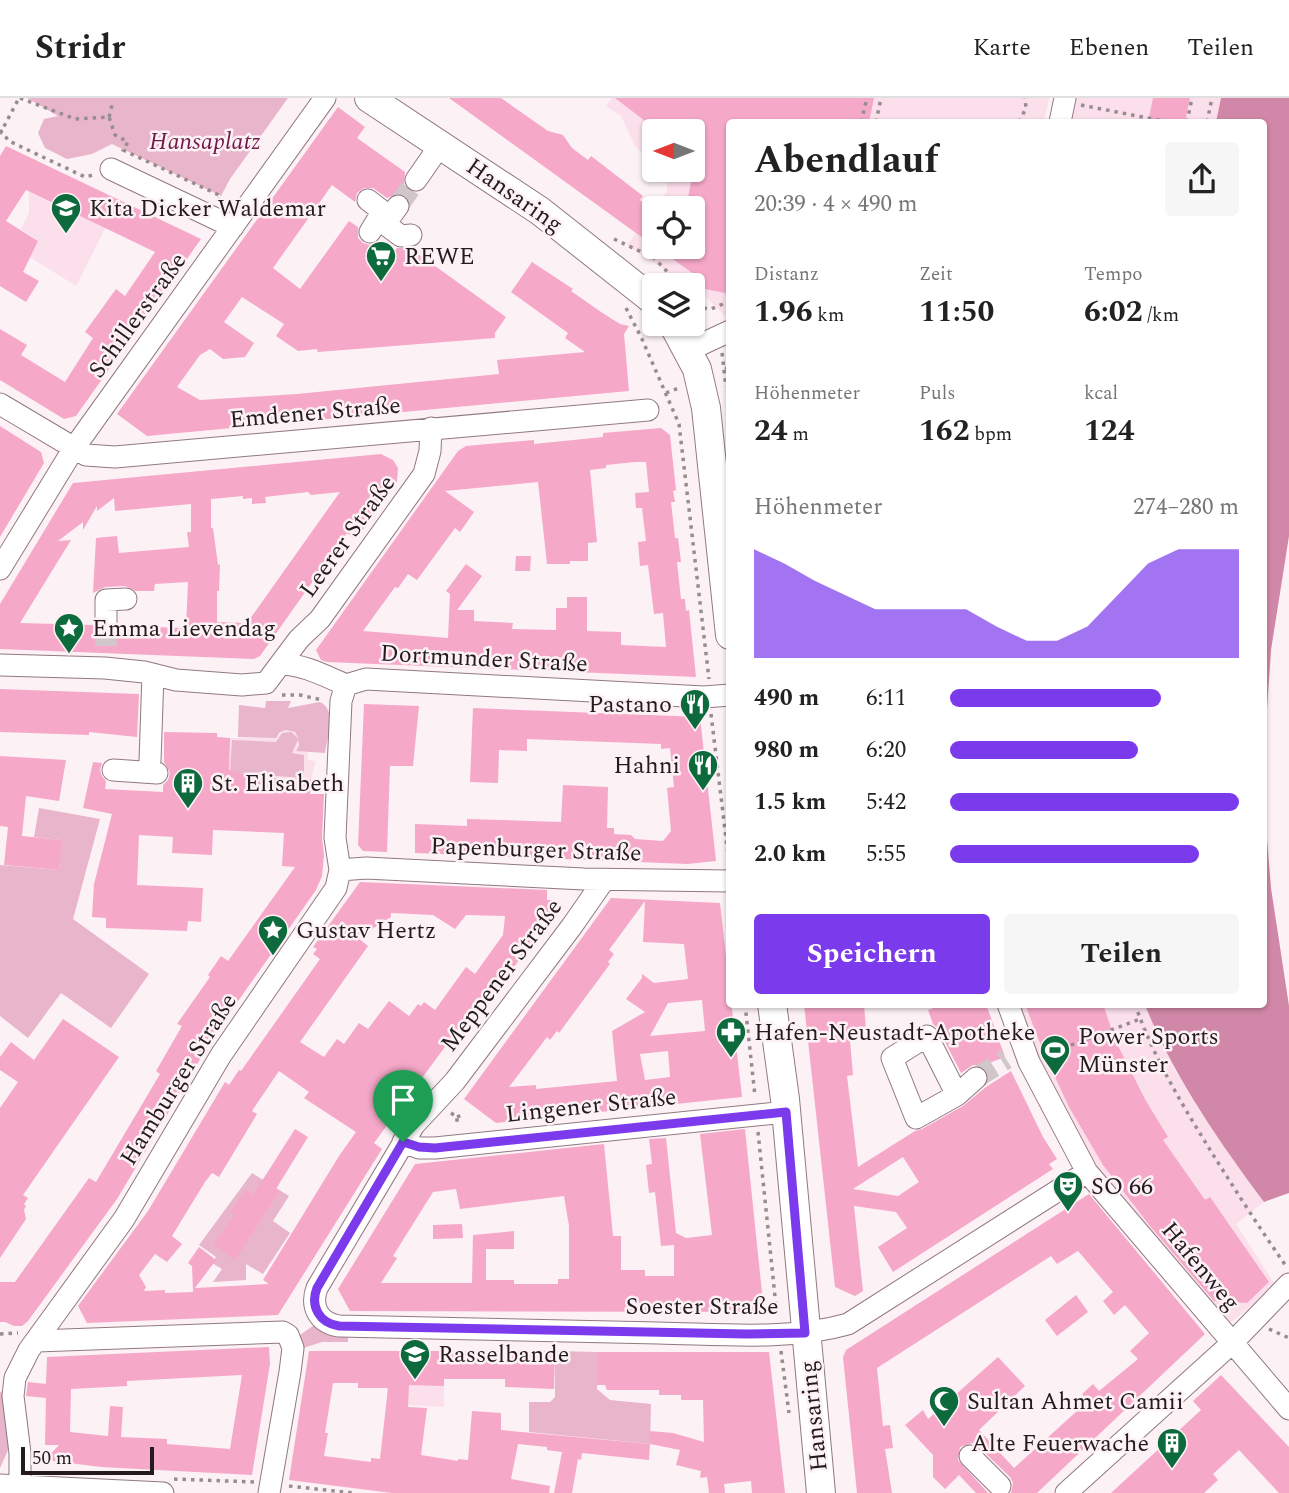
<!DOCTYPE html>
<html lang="de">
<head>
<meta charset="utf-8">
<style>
  :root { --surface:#fff; --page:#f6f6f6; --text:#222; --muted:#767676; --line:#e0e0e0; --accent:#7c3aed }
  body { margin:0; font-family:Spectral,serif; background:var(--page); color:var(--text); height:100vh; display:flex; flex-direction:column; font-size:26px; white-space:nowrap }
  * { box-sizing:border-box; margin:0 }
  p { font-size:23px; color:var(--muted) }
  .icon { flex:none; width:38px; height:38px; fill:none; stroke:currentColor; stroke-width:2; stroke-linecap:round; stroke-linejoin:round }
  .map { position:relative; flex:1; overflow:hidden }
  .side { position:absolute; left:726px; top:21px; width:541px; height:889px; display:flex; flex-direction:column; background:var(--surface); border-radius:7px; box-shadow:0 2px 5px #0004 }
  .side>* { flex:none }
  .needle { width:46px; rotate:270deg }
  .buttons { position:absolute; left:642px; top:21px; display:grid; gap:14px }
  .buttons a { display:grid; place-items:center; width:63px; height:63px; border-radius:7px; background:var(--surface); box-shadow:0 2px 5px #0004; font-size:35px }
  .scale { position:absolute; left:21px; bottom:18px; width:133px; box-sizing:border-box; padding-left:7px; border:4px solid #251b1f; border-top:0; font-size:19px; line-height:24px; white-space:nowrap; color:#251b1f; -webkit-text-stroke:5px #fcf1f5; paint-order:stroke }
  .pin { position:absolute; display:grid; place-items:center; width:60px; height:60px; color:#fff; margin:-72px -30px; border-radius:50% 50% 50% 0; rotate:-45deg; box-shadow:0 0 7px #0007 }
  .pin .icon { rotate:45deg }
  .round { display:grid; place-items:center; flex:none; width:74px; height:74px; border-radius:7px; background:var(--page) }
  .overview { display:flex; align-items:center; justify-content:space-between; height:119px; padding:0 28px }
  h1 { font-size:38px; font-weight:700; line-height:52px }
  .stats { display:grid; grid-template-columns:repeat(3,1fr); gap:10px; height:119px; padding:7px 28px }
  .stats div { display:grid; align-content:center }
  .stats b { font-size:30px; font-weight:700 }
  .stats small { font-size:19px; font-weight:400 }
  .stats p { font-size:19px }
  .chart { height:196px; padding:14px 28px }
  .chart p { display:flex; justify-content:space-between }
  .chart svg { width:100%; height:126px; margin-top:7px; fill:var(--accent); opacity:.7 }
  .button { display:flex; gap:14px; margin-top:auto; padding:14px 28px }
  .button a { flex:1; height:80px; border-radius:7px; background:var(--accent); color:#fff; font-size:28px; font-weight:700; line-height:80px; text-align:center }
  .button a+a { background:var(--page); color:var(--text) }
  ul { padding:0 28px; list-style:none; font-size:23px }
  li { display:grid; grid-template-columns:112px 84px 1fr; align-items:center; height:52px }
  li i { height:18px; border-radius:9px; background:var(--accent) }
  header { display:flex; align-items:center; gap:42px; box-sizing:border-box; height:98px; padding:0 35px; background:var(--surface); border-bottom:2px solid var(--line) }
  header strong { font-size:33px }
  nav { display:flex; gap:38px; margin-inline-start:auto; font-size:24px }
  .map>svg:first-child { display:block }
  .built { fill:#fbdfea; fill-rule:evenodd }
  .green { fill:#e9b5ca }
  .water { fill:#d187a7 }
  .building { fill:#f6a8c9; fill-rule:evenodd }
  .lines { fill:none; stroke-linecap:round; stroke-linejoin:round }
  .minor-tunnel { stroke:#d1c6ca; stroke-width:21; stroke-dasharray:21 10; stroke-linecap:butt }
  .minor-casing { stroke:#917982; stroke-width:23 }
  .major-casing { stroke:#917982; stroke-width:30 }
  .path { stroke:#978d91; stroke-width:3.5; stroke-dasharray:3.5 5; stroke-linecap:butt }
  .minor { stroke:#fff; stroke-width:21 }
  .major { stroke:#fff; stroke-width:28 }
  .route-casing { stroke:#fff; stroke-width:14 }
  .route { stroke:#7c3aed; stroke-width:9 }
  .labels { text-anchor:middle; stroke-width:5; stroke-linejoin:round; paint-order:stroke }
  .park-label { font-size:24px; font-style:italic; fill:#721a49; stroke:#fcf1f5 }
  .street-label { font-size:24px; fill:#251b1f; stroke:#fcf1f5 }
  .poi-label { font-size:24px; fill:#251b1f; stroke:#fcf1f5; text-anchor:start }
</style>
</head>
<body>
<header>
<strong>Stridr</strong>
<nav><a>Karte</a><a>Ebenen</a><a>Teilen</a></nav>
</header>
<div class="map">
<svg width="1289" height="1395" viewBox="0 0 1289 1395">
  <rect width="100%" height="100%" fill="#fcf1f5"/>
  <path class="built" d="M612,0h437l-5,24h-314v199l-23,-23 -14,-10v-3h-5l-61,-40 40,-54v-21h26v-39h-39v29l-18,-12 -15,-32 -15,-10zM654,110h39v39h-39z
    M1075,0h146l-5,24h-146z
    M29,94l43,21 47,-12 -43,85 -46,-29 8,-17 -17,-11 8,-16z
    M285,632l10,2 4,7 -3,12 12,1v8l8,1 -5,18 -1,15 -95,-4 14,-37 1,-15h45z
    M1018,907h127l30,65 23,39 66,93 -28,22 38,59 -24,24 -25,20 -132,-162 -62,-117z
    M387,1253h57v56l-57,-3z"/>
  <path class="green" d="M27,0h261l-58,81 -9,17 -109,-52 -20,10 -25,5 -22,-11 -7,-15 6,-14 14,-3z
    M266,603h25l-3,7 32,-6c18,9 7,35 5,51l-29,-2 3,-6 -1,-5 -6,13 12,2v23l-74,-5 2,-33 44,2 6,-9 9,-1 8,7 -4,-7 -10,-2 -6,3 -3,5 -38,-1 1,-32 26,3z
    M39,710l61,11 -27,100 76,55 -38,54 -50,-35 -33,45 -28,-22v-151l59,5 2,-30 -27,-3z
    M252,1075l37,23 -16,25 17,12 -27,41 -17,-10v16l-33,2 9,-13 -10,-6 4,-6 -17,-12z
    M314,1227l34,7v10h-26l-22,7 -4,-11z
    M555,1253l42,1v37l13,11 41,4 -1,40 -121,-12v-30h21l5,-5z
    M0,1293l4,4 5,53 -9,20z"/>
  <path class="water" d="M1221,0h68v438l-18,114 -7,105 2,71 5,62 18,118v187l-25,9c-46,-62 -90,-125 -119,-197l119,-1v-882h-48z"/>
  <path class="building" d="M449,0h52l47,33 15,4 9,13 16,12 3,-4 52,40 -3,4 14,11v35z
    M615,0h259l-5,24h-139v172l-30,-6 2,-8 -46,-33h37v-39h-7l7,-36v-41h-50l2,-10z
    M1153,0h37l-5,24h-37z
    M338,9l27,20 -8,11 48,34 -1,13 4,5 7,3 -5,7 -11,-7 -12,5 -14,-10h-9l-7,5 -2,9 -23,-17 -59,83 27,21 49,-68 9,6v11l5,5 7,2 8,-3 15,11 4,-5h13l96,69 -11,16v5l-177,14 -1,-3 -19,2 -22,-15 8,-12 -42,-27 -18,25 30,21 -9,14 -22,2 -13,-10 -10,6 -23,32 23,13 97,-6 202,-20 -2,-14 88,-8 -20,-14 3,-5 -57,-41 21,-30 41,27 -2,2 30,21 19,12 9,2 -5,8 5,57 -482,45 -30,-22z
    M6,48l195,93 -125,177 -12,3 -64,-39v-51l27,16 -6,10 44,27 28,-44 -8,-6 31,-43 9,7 30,-44 -129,-62 -20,31 32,20 -15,31 16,9 -13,21 -26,-16v-130z
    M0,328l41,26 3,11 -44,74z
    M661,330l9,7 6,55 -3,1 2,11h-4l4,36h3l3,24h-4l4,37h4l1,12 3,-1 7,67 -369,-15 -6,-2 -5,-10 142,-199 8,-5 68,-6v4l69,-7v-4zM635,364h11l3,30 -14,1 1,15h6l4,33 -8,1 2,24 8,-1 6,49 9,-1 3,34 -45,-2v-13l-34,-1v-34h-20v11h-11v22l-44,-1 1,-6 -39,-2v-11h-17l25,-34 -16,-12 -20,27 4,3 -2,44 -85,-7 32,-44 3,1 10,-14 9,6 38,-52 5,4 14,-20 -29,-21 93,-9 9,82h23v-3h18v-18l9,-1 -7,-72 16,-2v-3z
    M381,356l12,6 5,8 -1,13 -35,50 -2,-2 -7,9 -6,-5 -87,123 -6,3 -254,-10v-45l73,-121zM308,394l3,3 29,-3 -93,131 -30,-1v-31h2l1,-27 -2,1 -5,-37h-2v-29l32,-3v3l9,-1v6l14,-1 -1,-6zM114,400l1,13 76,-7v28h-4l2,15 -70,6 -2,-17 -21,2 -3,55 12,-6 20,-1 11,5h18l1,-7 33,-2 -2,46 -67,-2 -6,10 -8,2 -10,-6 -2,-7 -73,-2 51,-83 -13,1 25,-19v8l14,-24v5z
    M516,458h15l-1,15h-15z
    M0,591l139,5 -2,43 -48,-5v3l-89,-3z
    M364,606l55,2 -6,60h-23l-3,86 -24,-1 -5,-6z
    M473,610l227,9 16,144 -29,3 -272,-11v-29l52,2v-7l94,3 2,-37 45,2 -1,41h7v6l17,1 4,4 28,2 8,-10 -4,-43 7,-1 -4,-39 -9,1v-5l-134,-5v12l-28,-1 -1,33 -28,-1z
    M164,634l53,1v4l13,1 -1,32 41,12v-5l22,6 19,-4 -1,15h14l-2,44 2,17 -2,21 -6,14 -101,144 -98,165 -89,122 -6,5h-8l-9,-4h-5v-40h15l74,-104 7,4 64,-108 -4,-3 26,-45 -5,-2 33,-47 -2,-2 13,-19 7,5 67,-94 -13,-1 2,-33 -71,-3 -1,25 -40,-2 1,-16 -34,-2 -2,50 66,3 -2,34 -13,-1 -1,10 -81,-3v-10l-14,-1 2,-33 18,-70 -29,-6 10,-46 9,1 -2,7 2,6 4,5 -1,8 58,3v-7l5,-5 2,-7 -6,-11z
    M0,658l66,4 -7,41 -33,-5 -4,40 40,4 -3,30 -55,-5 4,-38 -8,-1z
    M360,784l187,8v10h4v17l-10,1v15l-11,1v11l-33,45 -7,8 -6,-4 -110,149 8,6 -104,166 -191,8 -9,-17 70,-95 77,-129 4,3 10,-15 2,1 79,-112 -7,-5 4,-5 -4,-2zM391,815l42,2 22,14 11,-14 39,1 -2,19 -28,39 -9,-7 -31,43 -11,-8 -3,4 -3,-2 -9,12 -20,-15 -21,28 -9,-6 -15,21 -7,-5 -13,18 -24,-15 68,-96 -10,-8 33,-21zM279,973l30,21 -5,6 52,34 -17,24 -76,124 6,4 -74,4 21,-28 -17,-13 -11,16 4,3 1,26 -28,1v-3l-21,1 2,-4 -7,-12 16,-21 12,8 15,-18 -10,-8 33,-54 7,-9 7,4 38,-63 -5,-3z
    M611,800l109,5 22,194 -246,26 -32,-24zM645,803l-2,41 41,2 4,35 -34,4 -12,-9v4l-16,21 19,13 -33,19 5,50 -81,8v-4l-27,2 38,-50 3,3 7,-9 2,2 51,-69 -2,-2 6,-8 -5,-4zM702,902l3,31 -55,5 18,-33zM668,953l2,26 -25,3 -5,-26z
    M804,906h60l2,26 -11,1 1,9 -6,1 3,34 -6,1 11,91 57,-36 7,-2 41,-23 23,-19 25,-16 32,66 14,22 -8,5 4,5 -160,103 -15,-25 29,-19 -11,-16 -42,-6 9,85 -8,5 -20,-9zM903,1059l16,25 -21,14 -45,-7z
    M944,906h42l19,53 -24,9 -8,-1 -12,8 -22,-43 -6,-6 -5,-14z
    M1025,906h78l12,36 31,61 22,36 -5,3 42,60 5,-3 59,85 -22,21 -33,-2 -64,-75 -47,-61 -34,-58 -26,-56z
    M63,921l56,38 -96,138 5,3 -4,6 2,2 -2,4 2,9 -26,39v-150l18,-26 -18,-12v-13l11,-15 23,18z
    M295,1031l13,8 -32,52 3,3 -44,68 -22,-16 21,-29 -4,-3 16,-22 7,5z
    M745,1031l19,183 -414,-1 -12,-22 77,-125 189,-20 9,92h8v34h24v6h29v-31l-13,1 -6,-54 -6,1 -3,-28 6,-1 -3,-25 17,-1 10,95 10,5 26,-3 -12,-101zM456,1091l4,20 104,-13 5,30v53h-11v5h-44v-4h-28v-31h28v-18l-41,4 -1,48h-91l16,-25 -4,-2 40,-64z
    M1089,1096l116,140 -168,159h-26l2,-10 -3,-6 -31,-30 -6,-4 -13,4 -2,13 30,33h-12l-17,-18 -14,14 -12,-12v-22l-28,-30 18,-15 5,9 70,-62 27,29 -46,44 35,38 74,-67 -6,-7 11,-10 6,7 39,-32 -8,-8 19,-18 -24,-28 -11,10 -11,-14 10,-9 -35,-41 -21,13 -6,-8 -174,112 6,58 7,-1 3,23 -8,1 7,44h-35l-14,-136 3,-7z
    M462,1126l1,14 -30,1v-14z
    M1076,1197l12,17 -31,24 -12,-16z
    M269,1249l1,17 -18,111 -151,-8 -56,-7 14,-15h-14l1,-47 -20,-2 2,-14 18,2 1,-27zM242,1277l-12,74 -63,-5v-5l-46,-2 2,-30 -13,-1 -2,30 -38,-4 1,-43 56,-3v-5z
    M309,1253h246l-1,38 -49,-2v-8h-61v7l-35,-1 -1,22 19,1 -6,47 37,6v-2l10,1 4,-49 29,2v17l149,14 -1,16 -67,-7 -1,7 -3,-1 -6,34h-18l8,-41 -15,-2v-3l-29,-3 -7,35 39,7 -1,7h-157l-103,-13zM333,1285h25v5h30l-8,71 -9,-1v4l-47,-6 4,-23h-3z
    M597,1254h172l16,141h-33l-1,-12 -27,3 1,9h-16l-2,-16 -7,1 1,-7 -25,-6 4,-15 -30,-6v-13l23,2 31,9 -1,-42h-22v-5h-22v-5h-52l-2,-5h-8z
    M1221,1277l68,72v46h-10l-40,-43 -26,24 5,6 -14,13h-93l90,-83 -8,-9z"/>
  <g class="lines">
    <path class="minor-tunnel" d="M398,108l18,-26
      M106,527v28
      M976,980l30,-19"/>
    <g class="minor-casing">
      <path id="minor" d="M1060,24l5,-24
        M111,71l122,58
        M416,82l25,-36
        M368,102l22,17 8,-11
        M370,134l8,-13 23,17 10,-1
        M689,252l41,-19
        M0,306l86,51 29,2 533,-47
        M0,471l74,-121 251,-350
        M106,527v-25l20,-1
        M282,566c23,1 43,12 64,21l20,-6 338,18 26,-2
        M0,567l105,3 39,4 32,8 66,5 24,-2 33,-44 21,-20 104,-145 6,-23 1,-23
        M150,663l3,-87
        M113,672l44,3
        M340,772l26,-2 218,11 146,2
        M604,782l-32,46 -117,155 -41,44 -97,163c-7,19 2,35 22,38 106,2 212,5 319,7 62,1 130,8 190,-9l239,-152
        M1008,906l21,58 58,110 202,237
        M957,997l-30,-59 -35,22 24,60 41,-23 19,-17
        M403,1044l16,6h16l351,-36
        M37,1243l246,-9 5,3 5,13 -3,24 -21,121
        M970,1358l30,30
        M0,1387l163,8
        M20,1388v-33l-7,-57 2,-18 14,-28 95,-131 97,-164 115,-167 4,-18 -5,-32 6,-137 5,-16
        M1066,1395l166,-150 57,-59"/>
    </g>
    <g class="major-casing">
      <path id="major" d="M369,0l171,113 114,90
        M673,226l24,45 9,39 24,227
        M772,906l13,95 36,394"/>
    </g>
    <path class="path" d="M20,0l55,21 34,-2 6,18 13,7 -5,8 98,46 -3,5
      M1081,7l87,17
      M109,19l4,-16
      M861,24l6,-24
      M876,24l5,-24
      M1019,24l7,-14 -1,-10
      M1187,24l5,-24
      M1207,24l5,-24
      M0,32l9,11 76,36 8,-2
      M0,36l19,-36
      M614,141l40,19 26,27
      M693,207l11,18
      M695,209l16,2 19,-8
      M626,210l16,31 37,85 30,255
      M722,255l4,34
      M726,272l4,-9
      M666,295l15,-6
      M282,597h18l22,5
      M711,616l18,149
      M745,906l10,92
      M1135,906c18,53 48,102 77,149 24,38 48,76 74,113
      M1047,956l93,-35
      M451,1015l6,4v9
      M457,1019l7,-3
      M758,1034l19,184
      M1269,1231l20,9
      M0,1236l18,-1
      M781,1253l8,62
      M174,1381l80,3
      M289,1388l64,7"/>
    <use href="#minor" class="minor"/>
    <use href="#major" class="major"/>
  </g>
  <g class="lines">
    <g class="route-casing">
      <path id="route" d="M786,1014l19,221 -59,1 -407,-8c-20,-3 -29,-20 -22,-38l86,-146 16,5 16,1z"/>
    </g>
    <use href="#route" class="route"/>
  </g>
  <defs>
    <g id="school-pin" transform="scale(1.575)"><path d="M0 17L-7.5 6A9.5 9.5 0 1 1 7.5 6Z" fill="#0d6a3d" stroke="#fcf1f5"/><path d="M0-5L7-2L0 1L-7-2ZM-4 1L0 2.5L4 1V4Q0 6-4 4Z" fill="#fff"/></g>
    <g id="supermarket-pin" transform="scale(1.575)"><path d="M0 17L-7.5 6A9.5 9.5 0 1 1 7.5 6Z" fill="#0d6a3d" stroke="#fcf1f5"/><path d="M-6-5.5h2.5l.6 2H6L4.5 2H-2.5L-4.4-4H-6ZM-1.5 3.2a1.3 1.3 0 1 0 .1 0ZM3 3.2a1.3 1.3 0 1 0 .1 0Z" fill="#fff"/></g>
    <g id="sight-pin" transform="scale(1.575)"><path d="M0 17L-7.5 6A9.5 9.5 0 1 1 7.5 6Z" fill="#0d6a3d" stroke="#fcf1f5"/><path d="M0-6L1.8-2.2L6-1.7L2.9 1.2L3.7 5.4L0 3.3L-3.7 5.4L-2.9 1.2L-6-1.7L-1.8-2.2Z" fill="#fff"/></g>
    <g id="restaurant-pin" transform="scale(1.575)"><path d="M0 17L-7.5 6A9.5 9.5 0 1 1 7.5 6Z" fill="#0d6a3d" stroke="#fcf1f5"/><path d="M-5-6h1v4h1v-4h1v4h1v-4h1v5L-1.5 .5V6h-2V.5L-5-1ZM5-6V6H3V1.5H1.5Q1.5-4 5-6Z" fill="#fff"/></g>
    <g id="building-pin" transform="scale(1.575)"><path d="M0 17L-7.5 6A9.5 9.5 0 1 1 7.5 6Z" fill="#0d6a3d" stroke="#fcf1f5"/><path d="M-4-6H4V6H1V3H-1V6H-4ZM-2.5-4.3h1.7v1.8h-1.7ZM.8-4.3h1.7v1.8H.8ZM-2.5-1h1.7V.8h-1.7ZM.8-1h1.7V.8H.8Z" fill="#fff"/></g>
    <g id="pharmacy-pin" transform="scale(1.575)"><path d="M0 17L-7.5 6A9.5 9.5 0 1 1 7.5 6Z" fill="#0d6a3d" stroke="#fcf1f5"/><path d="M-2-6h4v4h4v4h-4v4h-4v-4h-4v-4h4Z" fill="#fff"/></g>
    <g id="stadium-pin" transform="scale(1.575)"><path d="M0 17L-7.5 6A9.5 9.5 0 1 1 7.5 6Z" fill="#0d6a3d" stroke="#fcf1f5"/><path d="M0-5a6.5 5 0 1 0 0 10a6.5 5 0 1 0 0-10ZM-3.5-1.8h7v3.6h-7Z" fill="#fff"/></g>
    <g id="theatre-pin" transform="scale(1.575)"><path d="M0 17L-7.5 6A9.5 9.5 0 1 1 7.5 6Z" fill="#0d6a3d" stroke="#fcf1f5"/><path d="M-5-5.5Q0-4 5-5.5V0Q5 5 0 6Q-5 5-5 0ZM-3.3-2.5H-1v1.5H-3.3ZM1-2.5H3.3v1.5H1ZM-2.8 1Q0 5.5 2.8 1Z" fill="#fff"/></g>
    <g id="mosque-pin" transform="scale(1.575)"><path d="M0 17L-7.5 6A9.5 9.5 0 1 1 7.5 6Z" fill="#0d6a3d" stroke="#fcf1f5"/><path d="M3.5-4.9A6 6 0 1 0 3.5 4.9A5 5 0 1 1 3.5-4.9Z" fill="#fff"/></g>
  </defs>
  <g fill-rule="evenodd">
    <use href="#school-pin" x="66" y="110"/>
    <use href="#supermarket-pin" x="381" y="158"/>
    <use href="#sight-pin" x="69" y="530"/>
    <use href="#restaurant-pin" x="695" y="606"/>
    <use href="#restaurant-pin" x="703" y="667"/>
    <use href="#building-pin" x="188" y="685"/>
    <use href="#sight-pin" x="273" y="832"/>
    <use href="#pharmacy-pin" x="731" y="934"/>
    <use href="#stadium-pin" x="1055" y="952"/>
    <use href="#theatre-pin" x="1068" y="1088"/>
    <use href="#school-pin" x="415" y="1256"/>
    <use href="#mosque-pin" x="944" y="1303"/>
    <use href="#building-pin" x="1172" y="1345"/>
  </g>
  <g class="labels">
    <g class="park-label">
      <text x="205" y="51">Hansaplatz</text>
    </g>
    <g class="street-label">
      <text transform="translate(515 97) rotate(35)" y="8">Hansaring</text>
      <text transform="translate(137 217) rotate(-54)" y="8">Schillerstraße</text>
      <text transform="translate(315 314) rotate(-5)" y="8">Emdener Straße</text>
      <text transform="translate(347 438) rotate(-54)" y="8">Leerer Straße</text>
      <text transform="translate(484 560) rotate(3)" y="8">Dortmunder Straße</text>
      <text transform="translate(536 751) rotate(2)" y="8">Papenburger Straße</text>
      <text transform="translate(501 877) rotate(-53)" y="8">Meppener Straße</text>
      <text transform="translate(178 981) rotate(-58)" y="8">Hamburger Straße</text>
      <text transform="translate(591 1007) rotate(-6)" y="8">Lingener Straße</text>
      <text transform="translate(1201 1168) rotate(50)" y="8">Hafenweg</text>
      <text x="702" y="1216">Soester Straße</text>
      <text transform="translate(813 1318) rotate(-96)" y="8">Hansaring</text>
    </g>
    <g class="poi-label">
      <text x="89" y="118">Kita Dicker Waldemar</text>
      <text x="404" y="166">REWE</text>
      <text x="92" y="538">Emma Lievendag</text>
      <text x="672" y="614" text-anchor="end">Pastano</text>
      <text x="680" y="675" text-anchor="end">Hahni</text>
      <text x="211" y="693">St. Elisabeth</text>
      <text x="296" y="840">Gustav Hertz</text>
      <text x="754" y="942">Hafen-Neustadt-Apotheke</text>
      <text x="1078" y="946">Power Sports<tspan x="1078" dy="28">Münster</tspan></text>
      <text x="1091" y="1096">SO 66</text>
      <text x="438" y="1264">Rasselbande</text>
      <text x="967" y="1311">Sultan Ahmet Camii</text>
      <text x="1149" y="1353" text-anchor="end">Alte Feuerwache</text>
    </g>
  </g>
</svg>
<div class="buttons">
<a><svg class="needle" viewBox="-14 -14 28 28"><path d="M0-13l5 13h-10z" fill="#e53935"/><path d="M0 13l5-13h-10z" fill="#767676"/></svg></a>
<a><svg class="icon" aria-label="locate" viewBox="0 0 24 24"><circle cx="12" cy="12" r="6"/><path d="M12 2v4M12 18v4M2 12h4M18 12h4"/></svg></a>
<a><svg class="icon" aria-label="layers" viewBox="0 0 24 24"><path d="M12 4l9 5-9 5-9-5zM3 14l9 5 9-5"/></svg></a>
</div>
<div class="scale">50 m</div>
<div class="pin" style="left:403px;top:1044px;background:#1e9e55"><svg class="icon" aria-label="arrive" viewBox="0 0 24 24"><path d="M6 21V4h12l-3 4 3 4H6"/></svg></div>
<section class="side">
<div class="overview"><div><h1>Abendlauf</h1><p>20:39 · 4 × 490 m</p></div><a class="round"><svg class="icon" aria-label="share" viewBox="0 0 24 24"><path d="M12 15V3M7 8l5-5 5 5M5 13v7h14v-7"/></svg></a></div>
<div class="stats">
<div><p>Distanz</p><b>1.96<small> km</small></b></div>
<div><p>Zeit</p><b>11:50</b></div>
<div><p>Tempo</p><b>6:02<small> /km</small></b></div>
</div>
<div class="stats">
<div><p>Höhenmeter</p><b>24<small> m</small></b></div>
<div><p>Puls</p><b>162<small> bpm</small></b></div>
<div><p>kcal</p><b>124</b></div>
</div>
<div class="chart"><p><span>Höhenmeter</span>274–280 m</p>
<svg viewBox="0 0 160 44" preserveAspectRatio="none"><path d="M0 44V6L10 11L20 17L30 22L40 27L50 27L60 27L70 27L80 33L90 38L100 38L110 33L120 22L130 11L140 6L150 6L160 6V44z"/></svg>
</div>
<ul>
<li><b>490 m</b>6:11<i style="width:73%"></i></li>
<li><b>980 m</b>6:20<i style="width:65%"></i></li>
<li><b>1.5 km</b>5:42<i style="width:100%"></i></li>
<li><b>2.0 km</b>5:55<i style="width:86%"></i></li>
</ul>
<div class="button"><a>Speichern</a><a>Teilen</a></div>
</section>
</div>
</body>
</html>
